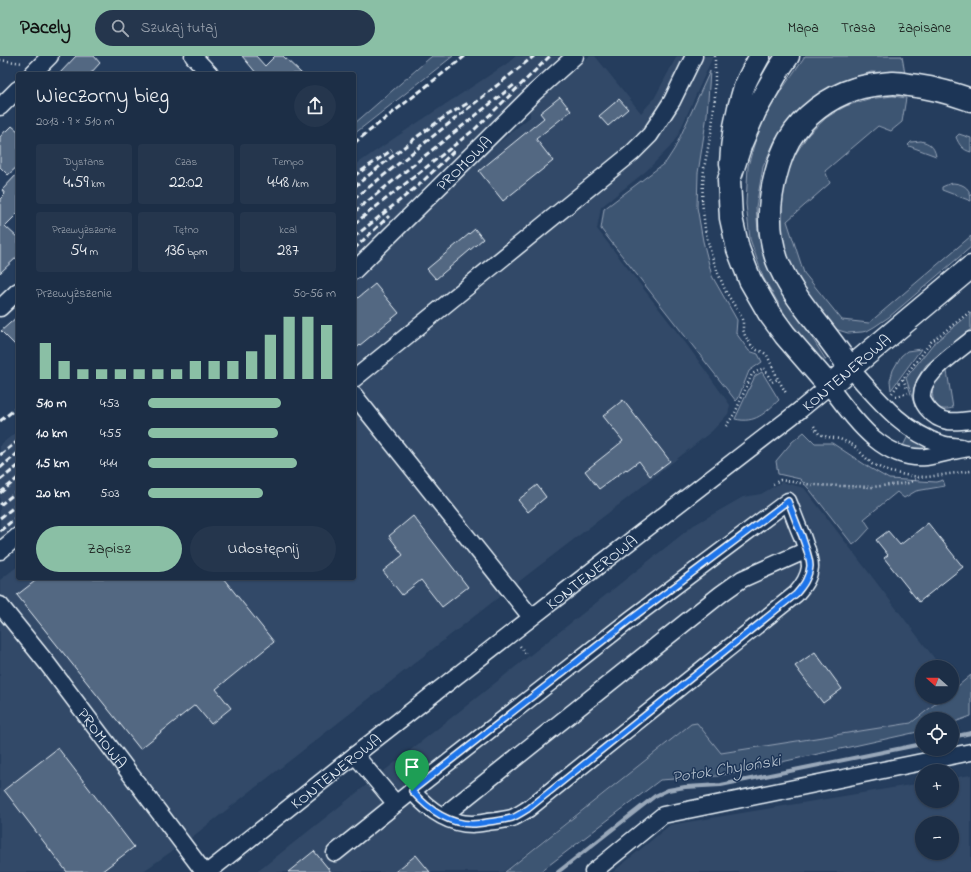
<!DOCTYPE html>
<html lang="pl">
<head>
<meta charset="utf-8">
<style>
  :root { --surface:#1c2e46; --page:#25364d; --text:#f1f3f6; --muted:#a0a8b3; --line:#3a4a5f; --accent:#8abfa5 }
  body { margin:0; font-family:"Indie Flower",sans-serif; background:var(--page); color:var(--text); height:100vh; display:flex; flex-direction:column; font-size:15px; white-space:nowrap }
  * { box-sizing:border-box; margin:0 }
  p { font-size:13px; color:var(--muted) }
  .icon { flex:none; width:22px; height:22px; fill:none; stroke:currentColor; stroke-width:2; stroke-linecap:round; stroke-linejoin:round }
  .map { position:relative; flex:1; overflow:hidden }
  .side { position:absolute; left:16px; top:16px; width:340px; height:508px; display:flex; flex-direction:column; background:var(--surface); border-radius:4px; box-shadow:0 1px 3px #0004,0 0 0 1px var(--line) }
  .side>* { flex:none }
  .needle { width:26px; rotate:291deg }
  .controls { position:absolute; left:915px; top:604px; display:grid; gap:8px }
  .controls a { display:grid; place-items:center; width:44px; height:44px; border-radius:50%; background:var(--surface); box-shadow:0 1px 3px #0004,0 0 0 1px var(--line); font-size:20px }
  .pin { position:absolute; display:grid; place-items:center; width:34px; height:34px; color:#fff; margin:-41px -17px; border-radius:50% 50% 50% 0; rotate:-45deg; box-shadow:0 0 4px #0007 }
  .pin .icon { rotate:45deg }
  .round { display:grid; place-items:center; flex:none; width:42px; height:42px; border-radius:21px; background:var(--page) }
  .summary { display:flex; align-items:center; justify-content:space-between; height:68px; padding:0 20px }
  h1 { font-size:22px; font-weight:600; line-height:30px }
  .stats { display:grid; grid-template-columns:repeat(3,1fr); gap:6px; height:68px; padding:4px 20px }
  .stats div { display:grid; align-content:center; border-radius:4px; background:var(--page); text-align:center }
  .stats b { font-size:17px; font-weight:600 }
  .stats small { font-size:11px; font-weight:400 }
  .stats p { font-size:11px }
  .chart { height:112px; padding:8px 20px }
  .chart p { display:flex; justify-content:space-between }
  .chart svg { width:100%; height:72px; margin-top:4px; stroke:var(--accent); stroke-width:6 }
  .action { display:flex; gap:8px; margin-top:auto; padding:8px 20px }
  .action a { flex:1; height:46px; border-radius:24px; background:var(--accent); color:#111; font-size:16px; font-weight:600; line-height:46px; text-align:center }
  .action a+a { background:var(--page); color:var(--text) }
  ul { padding:0 20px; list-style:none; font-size:13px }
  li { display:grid; grid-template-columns:64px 48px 1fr; align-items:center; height:30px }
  li i { height:10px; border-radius:5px; background:var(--accent) }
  header { display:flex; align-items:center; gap:24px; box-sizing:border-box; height:56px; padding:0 20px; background:var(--accent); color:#111 }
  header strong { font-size:19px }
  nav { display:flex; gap:22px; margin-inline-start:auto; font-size:14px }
  .search { width:280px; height:36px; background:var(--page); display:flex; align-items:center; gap:10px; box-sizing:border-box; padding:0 14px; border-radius:22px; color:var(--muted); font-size:15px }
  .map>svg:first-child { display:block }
  .built { fill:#334a68; fill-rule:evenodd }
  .green { fill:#3e5472; stroke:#93a2b5 }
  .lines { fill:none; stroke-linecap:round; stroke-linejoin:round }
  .stream { stroke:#99a8ba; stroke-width:4 }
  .building { fill:#536782; stroke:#e8f1f8 }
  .minor-casing { stroke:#e8f1f8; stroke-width:19 }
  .major-casing { stroke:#e8f1f8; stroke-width:23 }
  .highway-casing { stroke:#e8f1f8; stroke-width:25 }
  .path { stroke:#e8f1f8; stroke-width:2.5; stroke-dasharray:1 3; stroke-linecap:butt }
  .minor { stroke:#1d3557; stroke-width:16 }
  .major { stroke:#1d3557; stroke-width:20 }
  .highway { stroke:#1d3557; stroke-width:22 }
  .rail { stroke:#e8f1f8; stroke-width:3; stroke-dasharray:6 3; stroke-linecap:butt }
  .route-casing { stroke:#fff; stroke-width:8 }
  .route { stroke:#1a73e8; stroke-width:5 }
  .labels { text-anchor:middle; stroke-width:3; stroke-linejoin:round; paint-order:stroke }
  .street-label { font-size:16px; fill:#e8f1f8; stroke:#1d3557 }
  .water-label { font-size:17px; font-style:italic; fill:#b4c1ce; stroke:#1d3557 }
</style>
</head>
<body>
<header>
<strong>Pacely</strong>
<div class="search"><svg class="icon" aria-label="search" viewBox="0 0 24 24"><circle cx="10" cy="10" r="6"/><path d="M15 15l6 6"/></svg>Szukaj tutaj</div>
<nav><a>Mapa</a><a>Trasa</a><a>Zapisane</a></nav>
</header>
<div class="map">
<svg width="971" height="816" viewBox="0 0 971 816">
  <rect width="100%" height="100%" fill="#253d5d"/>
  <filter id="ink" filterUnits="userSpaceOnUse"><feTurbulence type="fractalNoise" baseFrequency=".025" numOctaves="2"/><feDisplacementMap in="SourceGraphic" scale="8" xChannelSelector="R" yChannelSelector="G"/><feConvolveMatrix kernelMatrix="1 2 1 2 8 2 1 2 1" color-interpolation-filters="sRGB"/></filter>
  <g filter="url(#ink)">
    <path class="built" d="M516,0h43l-119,120 -86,85v-95l45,-31 109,-72z
      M590,0h5l46,57 13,-14 23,-43h36l-35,79 -8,12 -24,24 -45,36 -4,22 90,116 43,60 -2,9 -16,17 -87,69 -99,76 -334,261 -50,35h-142v-292l18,-14v12h336v-295l124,-123 52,-43v-6l2,-6 31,-29z
      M18,375v94l-18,15v-95z
      M782,426l22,6 137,179h-19v30h22l-33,26 -190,30 -24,-30 -6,1 -188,148h-246l437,-347 49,-28 18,-3z
      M971,719v97h-358l57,-47 252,-42v18h30v-23zM922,767h30v30h-30z"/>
    <path class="green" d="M432,0h21l-99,78v-10z
      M805,0h97l3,18 -34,-2 -33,12 -29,17 -33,37 -13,29 -7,40 2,24 3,12 10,26 43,72 12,19 -8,-2 -31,-40 -24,-41 -13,-38 -4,-35 2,-38 8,-28 14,-31z
      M710,15l-3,44 -9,58 -1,34 6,34 9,35 25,44 -1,13 13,18 9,3 4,8 -13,9 -11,28 -2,2 -135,-172 3,-20 62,-47 9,-14z
      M893,40l13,2 -4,24 -11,9 -13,-5 -53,45 5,12 -43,38 17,52 38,47 27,3 102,-87v11l-82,70 -15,10 -7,4 -5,1 -14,1 -10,-3 -10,-6 -29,-40 -20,-43 -1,-42 13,-38 17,-26 18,-17 11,-7 9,-5 22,-7z
      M959,78l12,4v14c-8,-2 -12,-7 -15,-15z
      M921,85c8,2 13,5 15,15l-27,-10 -1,-1 3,-3z
      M953,127c12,1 18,6 18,18l-29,-11v-3l7,-3z
      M971,257v16l-45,36 -9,14 -3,9 1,19 -9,-29 27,-34z
      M921,293l-30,41 -1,-9 3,-11 8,-14 6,-5z
      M947,315l6,37c-4,1 -9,2 -13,0 -8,-5 -9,-15 -6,-23 3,-6 8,-10 13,-14z
      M762,316l17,28c-14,13 -24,24 -44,19l20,-43z
      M804,376l11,11h17l38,25 19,11 47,3 7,-2 2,6 -29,5 -12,7 -7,-6 -33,27 6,9 -11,12 -6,5 -43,-55 -10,-11 -22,-5 -2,-13 16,-19z
      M908,380l21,11v2l-18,-1 -8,-2z
      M971,619v41l-19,7v-4h-30v12l-204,45 -58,4 -120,92h-35l186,-148 6,-1 24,30 190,-30 33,-26h8v-6z"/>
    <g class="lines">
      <path class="stream" d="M952,681l19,-4
        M558,816l97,-76 13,-6 17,-3 36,-2 201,-41"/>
    </g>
    <path class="building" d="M76,0h18l6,7 -10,11h-31z
      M242,0h14l9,10 10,-10h8l19,18h-45z
      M560,41l11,14 -35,28 17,22 -50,40 -24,-30 65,-53 -4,-5z
      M619,43l9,10 -20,17 -9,-10z
      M12,70l6,5v35l-10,9 -8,-8v-30l6,-7 1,1z
      M18,117v40l-13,13 13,12v18l-18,17v-74l5,-5 -3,-4z
      M475,173l8,10 -47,40 -9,-10z
      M375,228l24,29 -45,37v-49z
      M18,260v32l-17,-17z
      M623,344l47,61 -20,15 -11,-15 -12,9 -1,-1 -27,20 -14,-18 38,-30 -20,-25z
      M537,429l9,12 -18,15 -10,-12z
      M413,460l55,71 -26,20 -21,-27 -19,15 -19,-24 20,-16 -14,-19z
      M928,467l35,44 -44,35 -35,-44 4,-3 -12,-15 12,-9 12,14z
      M39,522h184l51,64 -58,47 15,19 -20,16 -16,-19 -55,44 -123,-154z
      M815,596l27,37 -19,14 -28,-37z
      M58,692l76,99 -33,25h-34l-63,-82z
      M314,795l17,21h-43z
      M416,799l14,17h-35z"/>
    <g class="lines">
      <g class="minor-casing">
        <g id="minor">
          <path d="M193,0l17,18"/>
          <path d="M32,18l18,-18"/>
          <path d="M0,51l18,-18"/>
          <path id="s1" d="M354,215l180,-178 41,-37"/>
          <path d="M0,252l18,-17"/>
          <path d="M971,284c-15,13 -51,35 -49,57 0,4 4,10 7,13 11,14 26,12 42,10"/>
          <path d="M850,312c26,29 53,64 92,76 6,2 13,2 19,3"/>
          <path d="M354,323l278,-226 18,-18 22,-34 22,-45"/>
          <path d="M354,339l177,222"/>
          <path d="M0,495l18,-15"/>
          <path id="s2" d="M0,549l46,57 158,210"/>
          <path d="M355,699l41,49"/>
          <path d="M443,760l278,-222 21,-15 65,-29"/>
          <path d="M335,797l77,-62 219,-172 157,-118c5,12 9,24 14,35 3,9 8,21 8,31 -1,11 -7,19 -14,27l-268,215c-5,3 -11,7 -16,9 -8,2 -17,3 -24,4 -6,1 -11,2 -16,2 -24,0 -45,-16 -60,-33"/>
          <path id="s3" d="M208,816l147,-117 203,-158 242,-187 29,-24c24,31 52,75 97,71 15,-2 30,-8 45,-9"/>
          <path d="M593,816l70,-57 308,-63"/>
        </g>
      </g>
      <g class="major-casing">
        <path id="major" d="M730,108c1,-26 5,-49 13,-74 4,-12 11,-23 17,-34"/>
      </g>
      <g class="highway-casing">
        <path id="highway" d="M788,0l-9,13 -24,42 -14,32 -12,37 2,38 7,31 12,31 19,33 16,22 44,51 142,-119
          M850,312c-11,-16 -22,-31 -34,-46 -15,-19 -30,-39 -39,-62 -10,-29 -9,-57 -1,-86 3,-12 7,-23 13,-34 14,-24 40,-43 66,-51 12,-4 26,-5 39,-6 5,0 10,1 15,2 22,2 42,8 62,15"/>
      </g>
      <path class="path" d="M715,0v39l-3,33 -8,40 -2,32 3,29 6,25 7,19 8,19 15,24 2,6v7l2,7 7,10 5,4 6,2 4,3 11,24 8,14
        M0,4l23,3
        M903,323l4,10
        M892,337l39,-51 40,-31
        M896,340h1l11,-3
        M726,370l9,-13 17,-39 12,-6 8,14 6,-3
        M814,370l5,8 9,3 12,2 13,6 19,19 18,8 21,4 16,1 44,-6
        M773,428l7,-4 33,5 59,2 37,-4 10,-6
        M520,590l6,8"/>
      <use href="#minor" class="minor"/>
      <use href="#major" class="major"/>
      <use href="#highway" class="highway"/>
      <path class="rail" d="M354,87l111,-87
        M354,120l38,-26
        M354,131l64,-51 28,-20 24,-14
        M354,143l180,-143
        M354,156l160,-127
        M354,168l121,-95 21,-20 54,-53
        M354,181l65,-52 35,-34
        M354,193l35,-33
        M0,365l18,-14
        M0,399l18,-14
        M0,412l18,-15
        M0,424l18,-14
        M0,437l18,-15
        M0,449l18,-14
        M0,462l18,-14
        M0,475l18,-15"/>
    </g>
  </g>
  <g class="lines" filter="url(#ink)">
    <g class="route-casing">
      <path id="route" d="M788,445c5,12 9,24 14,35 3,10 8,21 8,30 -1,12 -7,20 -14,28l-268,215c-5,3 -11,7 -16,9 -8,2 -17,3 -24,4 -5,1 -11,2 -16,2 -24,0 -45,-16 -60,-33l219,-172z"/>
    </g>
    <use href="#route" class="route"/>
  </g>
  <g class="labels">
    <g class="street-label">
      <text dy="6" stroke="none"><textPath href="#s1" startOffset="154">PROMOWA</textPath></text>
      <text transform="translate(846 316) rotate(-40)" y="6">KONTENEROWA</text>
      <text dy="6" stroke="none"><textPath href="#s3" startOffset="487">KONTENEROWA</textPath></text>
      <text dy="6" stroke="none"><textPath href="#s2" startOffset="168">PROMOWA</textPath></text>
      <text dy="6" stroke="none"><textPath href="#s3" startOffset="163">KONTENEROWA</textPath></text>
    </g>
    <g class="water-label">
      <text transform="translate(726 712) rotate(-9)" y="6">Potok Chyloński</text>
    </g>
  </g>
</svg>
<div class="controls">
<a><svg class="needle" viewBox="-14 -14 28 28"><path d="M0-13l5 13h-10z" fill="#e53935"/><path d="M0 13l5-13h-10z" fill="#a0a8b3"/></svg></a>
<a><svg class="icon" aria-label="locate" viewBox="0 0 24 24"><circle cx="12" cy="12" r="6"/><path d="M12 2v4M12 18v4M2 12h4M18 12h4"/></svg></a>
<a>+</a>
<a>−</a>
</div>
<div class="pin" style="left:412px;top:735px;background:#1e9e55"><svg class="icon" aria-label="arrive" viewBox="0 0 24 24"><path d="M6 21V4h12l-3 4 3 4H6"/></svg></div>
<section class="side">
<div class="summary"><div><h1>Wieczorny bieg</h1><p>20:13 · 9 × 510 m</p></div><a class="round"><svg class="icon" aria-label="share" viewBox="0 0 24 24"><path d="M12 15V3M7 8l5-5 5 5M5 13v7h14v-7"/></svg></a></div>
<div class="stats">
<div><p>Dystans</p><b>4.59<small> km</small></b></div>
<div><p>Czas</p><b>22:02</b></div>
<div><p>Tempo</p><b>4:48<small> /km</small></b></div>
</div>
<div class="stats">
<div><p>Przewyższenie</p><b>54<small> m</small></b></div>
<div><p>Tętno</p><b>136<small> bpm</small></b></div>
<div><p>kcal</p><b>287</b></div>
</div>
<div class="chart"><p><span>Przewyższenie</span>50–56 m</p>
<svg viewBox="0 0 160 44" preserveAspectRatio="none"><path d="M5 44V22M15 44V33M25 44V38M35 44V38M45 44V38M55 44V38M65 44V38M75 44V38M85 44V33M95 44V33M105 44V33M115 44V27M125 44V17M135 44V6M145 44V6M155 44V11"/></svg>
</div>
<ul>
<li><b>510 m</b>4:53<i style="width:71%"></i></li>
<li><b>1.0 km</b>4:55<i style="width:69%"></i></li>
<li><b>1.5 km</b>4:44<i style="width:79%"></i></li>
<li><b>2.0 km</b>5:03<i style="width:61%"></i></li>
</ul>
<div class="action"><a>Zapisz</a><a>Udostępnij</a></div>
</section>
</div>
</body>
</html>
